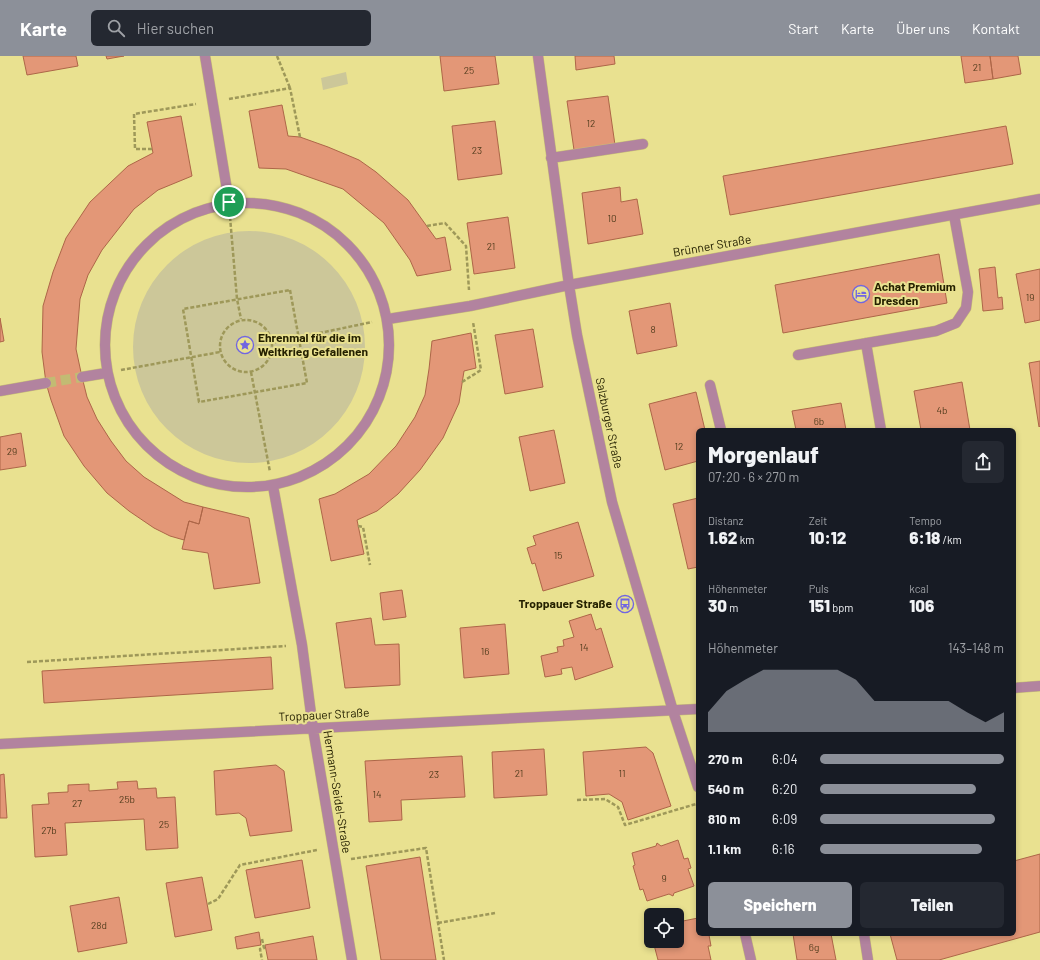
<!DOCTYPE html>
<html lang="de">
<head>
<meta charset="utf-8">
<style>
  :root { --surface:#171b24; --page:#242831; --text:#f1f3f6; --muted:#9ea1a6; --accent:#8c9099 }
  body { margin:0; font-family:Barlow,sans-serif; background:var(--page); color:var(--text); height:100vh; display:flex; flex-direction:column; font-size:15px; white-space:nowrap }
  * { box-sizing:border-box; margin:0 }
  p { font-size:13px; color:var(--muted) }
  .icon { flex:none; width:22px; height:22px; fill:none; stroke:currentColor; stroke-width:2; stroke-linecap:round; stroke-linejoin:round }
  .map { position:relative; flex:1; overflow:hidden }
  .panel { position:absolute; left:696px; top:372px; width:320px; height:508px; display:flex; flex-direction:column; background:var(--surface); border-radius:6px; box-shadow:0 2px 6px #0003 }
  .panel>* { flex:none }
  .controls { position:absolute; left:644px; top:852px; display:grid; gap:8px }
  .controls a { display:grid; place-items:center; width:40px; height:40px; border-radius:6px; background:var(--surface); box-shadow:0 2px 6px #0003; font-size:20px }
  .pin { position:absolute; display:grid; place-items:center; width:34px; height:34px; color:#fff; margin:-17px; border:2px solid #fff; border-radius:50%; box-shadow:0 1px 4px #0007 }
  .round { display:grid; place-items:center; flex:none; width:42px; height:42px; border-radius:6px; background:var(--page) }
  .summary { display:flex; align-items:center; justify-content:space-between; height:68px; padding:0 12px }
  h1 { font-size:22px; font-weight:800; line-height:30px }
  .metrics { display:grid; grid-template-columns:repeat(3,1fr); gap:6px; height:68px; padding:4px 12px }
  .metrics div { display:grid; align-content:center }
  .metrics b { font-size:17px; font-weight:800 }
  .metrics small { font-size:11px; font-weight:400 }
  .metrics p { font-size:11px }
  .chart { height:112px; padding:8px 12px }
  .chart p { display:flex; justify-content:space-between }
  .chart svg { width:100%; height:72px; margin-top:4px; fill:var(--accent); opacity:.7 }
  .cta { display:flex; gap:8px; margin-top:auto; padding:8px 12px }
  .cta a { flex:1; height:46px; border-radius:6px; background:var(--accent); color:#fff; font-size:16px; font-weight:800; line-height:46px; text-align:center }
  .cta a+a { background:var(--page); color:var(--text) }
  ul { padding:0 12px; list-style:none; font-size:13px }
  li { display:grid; grid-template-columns:64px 48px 1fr; align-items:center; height:30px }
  li i { height:10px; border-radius:5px; background:var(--accent) }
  header { display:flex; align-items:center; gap:24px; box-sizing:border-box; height:56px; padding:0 20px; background:var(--accent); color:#fff }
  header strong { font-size:19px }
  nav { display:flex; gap:22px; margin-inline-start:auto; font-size:14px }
  .search { width:280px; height:36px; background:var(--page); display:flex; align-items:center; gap:10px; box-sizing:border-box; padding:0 14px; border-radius:6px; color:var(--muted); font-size:15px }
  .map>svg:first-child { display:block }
  .green { fill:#ccc799 }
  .building { fill:#e39777; stroke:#ad6648 }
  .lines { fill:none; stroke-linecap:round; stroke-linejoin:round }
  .minor-tunnel { stroke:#c2bb73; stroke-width:10; stroke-dasharray:10 5; stroke-linecap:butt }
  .minor-casing { stroke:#c6be76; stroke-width:11 }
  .path { stroke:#9e9859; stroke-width:2.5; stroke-dasharray:4 2; stroke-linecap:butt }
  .minor { stroke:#b2839f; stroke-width:10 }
  .labels { text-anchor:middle; stroke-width:4; stroke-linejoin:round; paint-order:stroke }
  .number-label { font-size:10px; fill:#543e1e }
  .street-label { font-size:12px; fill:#252100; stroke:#e9e190 }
  .poi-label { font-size:12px; font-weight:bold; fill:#252100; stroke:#e9e190; text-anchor:start }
</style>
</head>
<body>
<header>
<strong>Karte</strong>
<div class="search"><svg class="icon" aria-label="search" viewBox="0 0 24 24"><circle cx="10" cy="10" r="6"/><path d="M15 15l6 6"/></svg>Hier suchen</div>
<nav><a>Start</a><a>Karte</a><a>Über uns</a><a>Kontakt</a></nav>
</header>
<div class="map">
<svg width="1040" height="904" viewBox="0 0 1040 904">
  <rect width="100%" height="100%" fill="#e9e190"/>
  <path class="green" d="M346,16l2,12 -25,6 -2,-12z
    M133 291a116 116 0 1 1 232 0a116 116 0 1 1-232 0Z"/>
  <path class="building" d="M23,0h53l2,10 -51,9z
    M106,0h18l-17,3z
    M440,0h55l4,28 -55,7z
    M575,0h39l1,8 -39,6z
    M961,0h29l3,23 -28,4z
    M990,0h28l3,18 -28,5z
    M608,40l7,49 -41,5 -7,-49z
    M282,49l6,31 12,1 28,10 31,13 17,12 32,28 28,39 9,-2 6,33 -34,6 -7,-16 -26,-37 -41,-34 -57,-20 -27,-1 -10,-57z
    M181,60l11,60 -34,14 -24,19 -32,41 -14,25 -8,24 -4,50 6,28 5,20 10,22 14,22 15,20 18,16 40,25 19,5 -4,17 -10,-3 -5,19 -14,-4 -16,-8 -25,-17 -22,-18 -23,-27 -20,-30 -13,-36 -5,-17 -4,-31 1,-46 10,-34 13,-34 24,-36 38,-36 25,-13 -6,-31z
    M495,65l7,53 -44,6 -6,-54z
    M1006,70l7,38 -283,51 -7,-39z
    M620,131l1,15 16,-3 6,35 -55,10 -6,-51z
    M508,161l7,51 -41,6 -7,-51z
    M939,198l8,49 -164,30 -8,-48z
    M995,211l3,31 4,-1 1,12 -20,2 -4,-42z
    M1040,213v51l-15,3 -9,-49z
    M670,247l7,43 -40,8 -8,-43z
    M0,262l4,23 -4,1z
    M533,273l10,58 -38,7 -10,-59z
    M471,277l5,35 -12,3 -5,32 -16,35 -23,32 -22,24 -21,17 -20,9 7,34 -33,7 -12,-62 16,-5 34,-20 27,-28 19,-29 10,-22 4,-26 3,-28z
    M1040,305v65l-1,1 -10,-64z
    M962,326l8,48h-49l-7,-39z
    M696,336l9,38h-7v31l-33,9 -16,-66z
    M841,347l5,27h-50l-4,-19z
    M554,374l11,53 -35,8 -11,-54z
    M21,377l5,33 -26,4v-33z
    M698,442v69l-10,2 -15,-65z
    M203,451l46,11 11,65 -46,6 -6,-36 -26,-4 7,-28 10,3z
    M578,466l16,54 -51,15 -8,-28 -3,1 -5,-16 9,-3 -3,-9z
    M402,534l4,27 -23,3 -3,-27z
    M591,558l5,16 5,-2 12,39 -38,13 -3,-13 -11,2 1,5 -17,3 -4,-21 17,-4 -1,-5 7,-1 -1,-6 11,-3 -5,-16z
    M371,562l4,27 24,-1 1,41 -55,3 -9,-65z
    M505,568l4,50 -45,4 -4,-50z
    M271,601l2,32 -229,14 -2,-32z
    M646,691l7,6 18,53 -43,14 -6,-18 -13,-8 -23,2 -3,-44z
    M544,693l3,46 -53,3 -2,-46z
    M462,700l3,41 -64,3 1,20 -33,2 -4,-61z
    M276,709l8,6 8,60 -42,5 -4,-18 -7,-5 -23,2 -2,-44z
    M4,718l3,44h-7v-43z
    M137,725l1,8 18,-1 1,10 18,-1 3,51 -32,2 -2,-31 -79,4 2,32 -32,2 -3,-52 17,-1 -1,-11 20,-1v-7l21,-1v7l29,-2 -1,-7z
    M678,784l6,19 4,-1 3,10 -3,1 6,17 -20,7 -1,3 -4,-2 -22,7 -4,-12 -3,1 -7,-24 2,-1 -3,-12 24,-7 1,-3 4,3z
    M1040,798v78l-101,28h-42l-7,-26h124v-73z
    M420,801l16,103h-55l-15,-94z
    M302,804l8,48 -55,10 -9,-48z
    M202,821l10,53 -37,7 -9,-54z
    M119,841l8,46 -49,9 -8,-46z
    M698,862v16h6v1h5l2,11h-3l3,14h-53l-5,-19h24v-19l3,-3 3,2z
    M259,876l2,13 -24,4 -2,-12z
    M793,878h38l5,26h-39z
    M313,880l4,24h-49l-3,-15z"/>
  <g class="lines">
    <path class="minor-tunnel" d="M46,327l36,-6"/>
    <g class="minor-casing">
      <path id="minor" d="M205,0l24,146
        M538,0l31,229 8,50 35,167 61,209 25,76
        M551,102l92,-14
        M105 289a142 142 0 1 1 284 0a142 142 0 1 1-284 0Z
        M388,263l82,-13 99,-21 471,-86
        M866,287l15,87
        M798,299l138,-24 20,-8 10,-15 2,-16 -14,-77
        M82,321l24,-4
        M710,329l11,45
        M0,335l46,-8
        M273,430l29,159 11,84 39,231
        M1014,632l26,-2
        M0,688l698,-35
        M745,878l6,26
        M864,878l4,26"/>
    </g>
    <path class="path" d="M277,0l13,32
      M229,43l61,-11 10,49
      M152,93h-17l-1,-35 62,-10
      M230,161l7,82 4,20
      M427,170l18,-3 21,23 3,44
      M290,234l17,93 -108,19 -16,-93z
      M220 290a26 26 0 1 1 52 0a26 26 0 1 1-52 0Z
      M272,287l100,-21
      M121,314l99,-18
      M251,316l19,100
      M462,326l19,-12 -8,-48
      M358,470l5,1 7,38
      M27,606l259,-16
      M577,744l28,-1 13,8 7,18 71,-21
      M351,803l75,-11 18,112
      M208,848l10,-5 22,-34 77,-15
      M438,867l57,-10
      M262,883l2,9 -4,1 2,11"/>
    <use href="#minor" class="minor"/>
  </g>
  <defs>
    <g id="hotel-ring" transform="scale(0.9)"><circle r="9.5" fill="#e9e190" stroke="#7166e1" stroke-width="1.5"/><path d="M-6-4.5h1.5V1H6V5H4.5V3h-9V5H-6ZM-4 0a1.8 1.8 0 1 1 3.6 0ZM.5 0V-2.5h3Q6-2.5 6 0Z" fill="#7166e1"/></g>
    <g id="sight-ring" transform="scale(0.9)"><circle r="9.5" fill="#e9e190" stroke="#7166e1" stroke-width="1.5"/><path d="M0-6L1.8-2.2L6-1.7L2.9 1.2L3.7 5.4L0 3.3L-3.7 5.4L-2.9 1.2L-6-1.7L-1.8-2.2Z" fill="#7166e1"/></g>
    <g id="bus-ring" transform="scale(0.9)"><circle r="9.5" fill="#e9e190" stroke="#7166e1" stroke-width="1.5"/><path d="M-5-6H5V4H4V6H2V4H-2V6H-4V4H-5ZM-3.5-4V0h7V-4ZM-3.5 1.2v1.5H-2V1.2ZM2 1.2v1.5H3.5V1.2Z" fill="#7166e1"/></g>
  </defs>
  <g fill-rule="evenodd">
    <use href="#hotel-ring" x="861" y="238"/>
    <use href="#sight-ring" x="245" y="289"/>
    <use href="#bus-ring" x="625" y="548"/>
  </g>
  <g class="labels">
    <g class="number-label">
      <text x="977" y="15">21</text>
      <text x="469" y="18">25</text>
      <text x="591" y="71">12</text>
      <text x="477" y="98">23</text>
      <text x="612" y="166">10</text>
      <text x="491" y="194">21</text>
      <text x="1030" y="245">19</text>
      <text x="653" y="277">8</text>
      <text x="942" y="358">4b</text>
      <text x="819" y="369">6b</text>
      <text x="679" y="394">12</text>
      <text x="12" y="399">29</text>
      <text x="558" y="503">15</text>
      <text x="584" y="595">14</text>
      <text x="485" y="599">16</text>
      <text x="519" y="721">21</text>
      <text x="622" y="721">11</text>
      <text x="434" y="722">23</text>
      <text x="377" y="742">14</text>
      <text x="127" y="747">25b</text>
      <text x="77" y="751">27</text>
      <text x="164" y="772">25</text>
      <text x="49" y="778">27b</text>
      <text x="664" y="826">9</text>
      <text x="99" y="873">28d</text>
      <text x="814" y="895">6g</text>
    </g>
    <g class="street-label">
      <text transform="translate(712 190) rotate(-10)" y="4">Brünner Straße</text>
      <text transform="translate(609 367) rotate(78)" y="4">Salzburger Straße</text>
      <text transform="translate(324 659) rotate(-3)" y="4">Troppauer Straße</text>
      <text transform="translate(337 736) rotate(81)" y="4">Hermann-Seidel-Straße</text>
    </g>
    <g class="poi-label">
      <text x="874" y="235">Achat Premium<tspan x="874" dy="14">Dresden</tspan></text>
      <text x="258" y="286">Ehrenmal für die im<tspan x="258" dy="14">Weltkrieg Gefallenen</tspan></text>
      <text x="612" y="552" text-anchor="end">Troppauer Straße</text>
    </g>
  </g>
</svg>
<div class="controls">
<a><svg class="icon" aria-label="locate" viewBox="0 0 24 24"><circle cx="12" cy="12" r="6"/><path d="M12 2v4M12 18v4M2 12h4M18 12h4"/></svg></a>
</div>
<div class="pin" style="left:229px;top:146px;background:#1e9e55"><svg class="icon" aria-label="arrive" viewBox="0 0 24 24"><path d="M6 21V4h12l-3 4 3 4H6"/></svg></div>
<section class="panel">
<div class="summary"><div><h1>Morgenlauf</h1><p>07:20 · 6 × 270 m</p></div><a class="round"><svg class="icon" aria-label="share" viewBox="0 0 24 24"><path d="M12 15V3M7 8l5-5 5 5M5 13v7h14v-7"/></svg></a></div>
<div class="metrics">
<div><p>Distanz</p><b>1.62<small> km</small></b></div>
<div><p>Zeit</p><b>10:12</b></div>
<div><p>Tempo</p><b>6:18<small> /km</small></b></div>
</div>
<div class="metrics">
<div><p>Höhenmeter</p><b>30<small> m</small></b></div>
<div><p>Puls</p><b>151<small> bpm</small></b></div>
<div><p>kcal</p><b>106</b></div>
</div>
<div class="chart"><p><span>Höhenmeter</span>143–148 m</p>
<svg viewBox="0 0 160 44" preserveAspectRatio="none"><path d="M0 44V32L10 19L20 12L30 6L40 6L50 6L60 6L70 6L80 12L90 25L100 25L110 25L120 25L130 25L140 32L150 38L160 32V44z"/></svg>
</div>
<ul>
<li><b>270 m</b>6:04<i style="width:100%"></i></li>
<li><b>540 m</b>6:20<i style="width:85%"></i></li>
<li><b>810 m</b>6:09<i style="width:95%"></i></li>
<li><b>1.1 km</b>6:16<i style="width:88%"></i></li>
</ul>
<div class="cta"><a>Speichern</a><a>Teilen</a></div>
</section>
</div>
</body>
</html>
